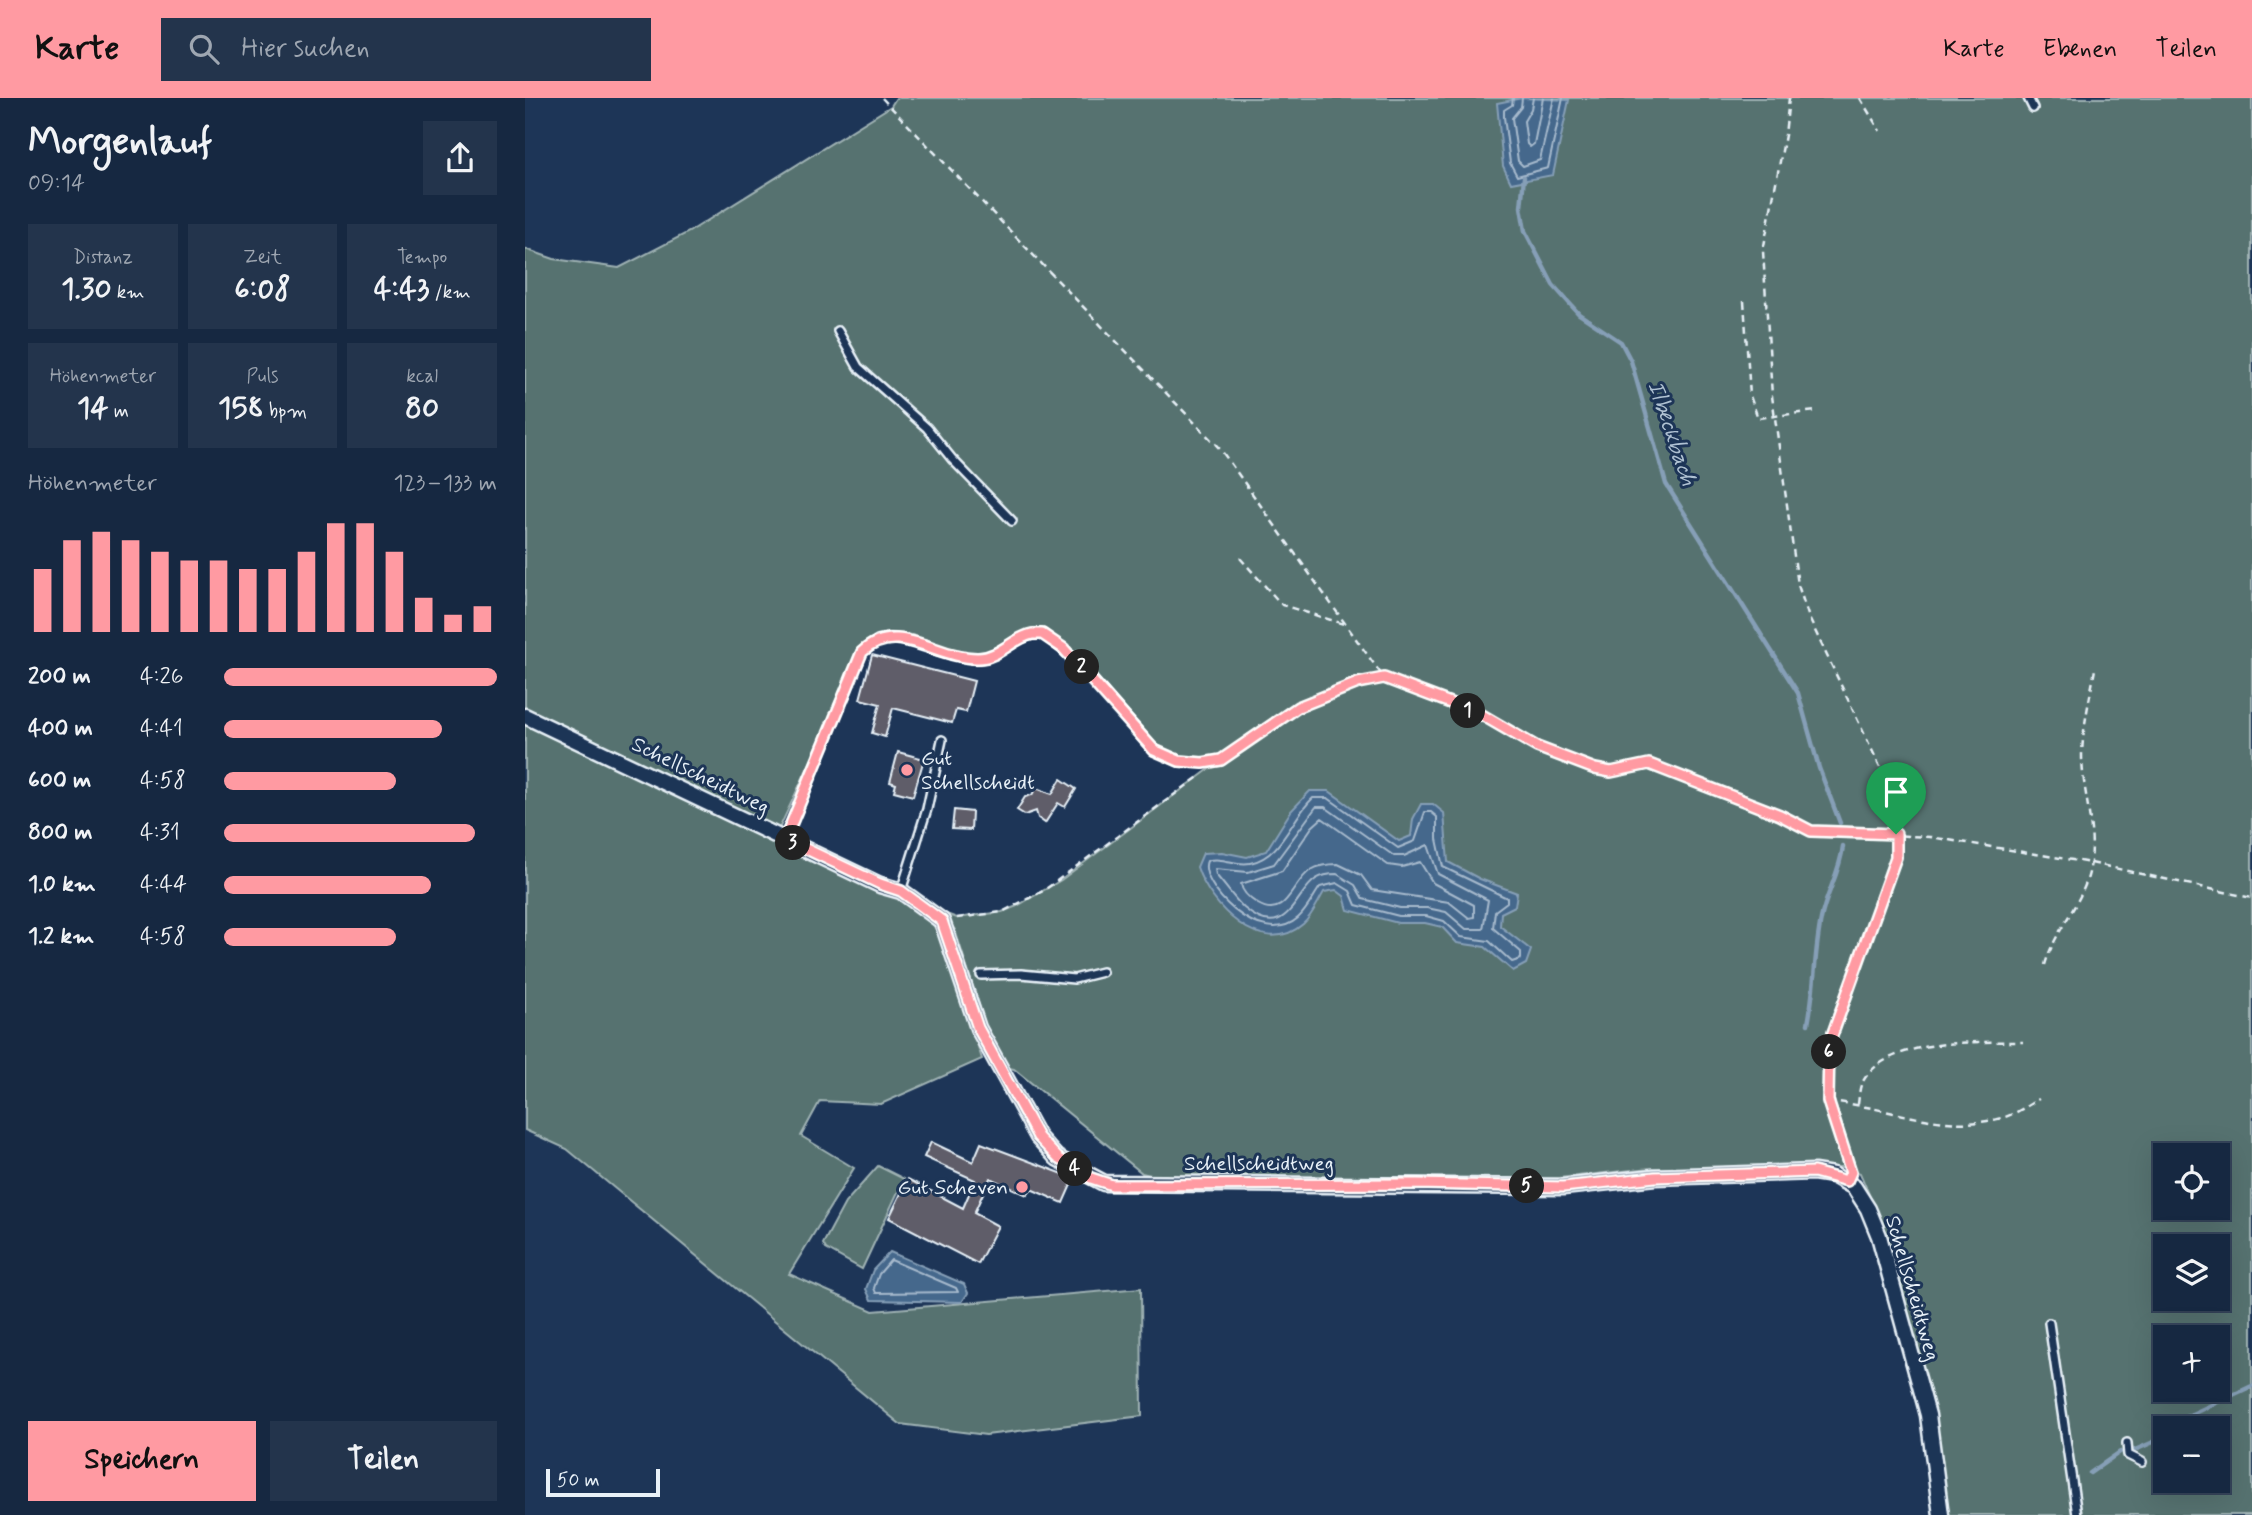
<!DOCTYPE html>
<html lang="de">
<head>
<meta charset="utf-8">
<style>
  :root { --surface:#162841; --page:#23344c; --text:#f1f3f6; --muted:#9ea6b1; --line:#35445a; --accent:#ff9aa2 }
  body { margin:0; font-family:Mynerve,sans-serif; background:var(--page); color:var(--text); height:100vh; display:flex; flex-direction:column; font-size:26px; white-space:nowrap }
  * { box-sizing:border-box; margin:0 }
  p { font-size:23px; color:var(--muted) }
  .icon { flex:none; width:38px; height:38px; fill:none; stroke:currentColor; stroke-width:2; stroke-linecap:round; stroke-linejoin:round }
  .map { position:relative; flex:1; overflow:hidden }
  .side { display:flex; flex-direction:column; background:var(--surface); width:525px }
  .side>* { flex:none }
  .buttons { position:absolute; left:1628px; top:1045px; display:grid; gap:14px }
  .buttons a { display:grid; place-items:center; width:77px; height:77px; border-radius:0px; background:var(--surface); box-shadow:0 7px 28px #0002,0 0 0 2px var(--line); font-size:35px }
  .scale { position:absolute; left:21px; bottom:18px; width:114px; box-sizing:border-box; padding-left:7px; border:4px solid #e8f1f8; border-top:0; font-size:19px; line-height:24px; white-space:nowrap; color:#e8f1f8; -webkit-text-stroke:5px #1d3557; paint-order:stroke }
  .pin { position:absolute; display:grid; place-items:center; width:60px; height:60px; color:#fff; margin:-72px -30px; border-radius:50% 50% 50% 0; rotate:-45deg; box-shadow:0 0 7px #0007 }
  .pin .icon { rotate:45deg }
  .km { position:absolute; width:35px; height:35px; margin:-18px; border-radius:50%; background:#222; color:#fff; font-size:19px; line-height:35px; text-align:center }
  .round { display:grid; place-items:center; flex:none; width:74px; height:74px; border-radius:0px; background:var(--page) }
  .head { display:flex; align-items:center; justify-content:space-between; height:119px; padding:0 28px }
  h1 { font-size:38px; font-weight:700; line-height:52px }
  .stats { display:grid; grid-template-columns:repeat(3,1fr); gap:10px; height:119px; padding:7px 28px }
  .stats div { display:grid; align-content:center; border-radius:0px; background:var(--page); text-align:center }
  .stats b { font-size:30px; font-weight:700 }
  .stats small { font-size:19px; font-weight:400 }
  .stats p { font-size:19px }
  .chart { height:196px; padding:14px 28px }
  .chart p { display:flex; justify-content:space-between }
  .chart svg { width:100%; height:126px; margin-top:7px; stroke:var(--accent); stroke-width:6 }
  .primary-button { display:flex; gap:14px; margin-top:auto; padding:14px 28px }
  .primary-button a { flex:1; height:80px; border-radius:0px; background:var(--accent); color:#111; font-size:28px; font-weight:700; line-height:80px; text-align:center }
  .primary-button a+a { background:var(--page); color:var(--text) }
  ul { padding:0 28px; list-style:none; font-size:23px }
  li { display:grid; grid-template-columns:112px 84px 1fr; align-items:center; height:52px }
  li i { height:18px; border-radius:9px; background:var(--accent) }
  header { display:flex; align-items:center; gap:42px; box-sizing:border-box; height:98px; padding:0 35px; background:var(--accent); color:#111 }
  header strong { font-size:33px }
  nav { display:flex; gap:38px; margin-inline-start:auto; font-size:24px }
  .search { width:490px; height:63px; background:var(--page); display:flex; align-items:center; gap:18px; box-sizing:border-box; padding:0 24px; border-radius:0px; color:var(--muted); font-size:26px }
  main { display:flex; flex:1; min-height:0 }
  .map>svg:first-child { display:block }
  .green { fill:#56726f; stroke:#9fb2b4; stroke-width:2; fill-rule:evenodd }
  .water { fill:#45688c; stroke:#869fb7; stroke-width:2 }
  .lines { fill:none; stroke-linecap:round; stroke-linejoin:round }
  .shore { stroke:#a7bacd; stroke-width:2 }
  .stream { stroke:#869fb7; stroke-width:4.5 }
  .building { fill:#5f5d69; stroke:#e8f1f8; stroke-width:2 }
  .service-casing { stroke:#e8f1f8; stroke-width:12 }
  .minor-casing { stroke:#e8f1f8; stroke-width:19 }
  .path { stroke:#e8f1f8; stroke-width:2.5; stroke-dasharray:7 5; stroke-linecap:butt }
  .service { stroke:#1d3557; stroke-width:7 }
  .minor { stroke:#1d3557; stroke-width:14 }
  .route-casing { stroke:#fff; stroke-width:14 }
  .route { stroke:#ff9aa2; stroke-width:9 }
  .poi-dot { fill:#ff9aa2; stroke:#1d3557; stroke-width:2.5 }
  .labels { text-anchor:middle; stroke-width:6; stroke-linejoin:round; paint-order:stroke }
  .poi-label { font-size:21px; fill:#e8f1f8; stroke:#1d3557; text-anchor:start }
  .street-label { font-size:21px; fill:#e8f1f8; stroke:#1d3557 }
  .water-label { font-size:23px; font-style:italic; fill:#afc1d2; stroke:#1d3557 }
</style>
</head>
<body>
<header>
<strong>Karte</strong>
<div class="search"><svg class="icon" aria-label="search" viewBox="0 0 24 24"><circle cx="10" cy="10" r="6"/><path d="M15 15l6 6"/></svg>Hier suchen</div>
<nav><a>Karte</a><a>Ebenen</a><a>Teilen</a></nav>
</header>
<main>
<section class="side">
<div class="head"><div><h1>Morgenlauf</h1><p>09:14</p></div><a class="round"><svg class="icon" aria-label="share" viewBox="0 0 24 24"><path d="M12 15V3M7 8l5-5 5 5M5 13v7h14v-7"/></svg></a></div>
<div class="stats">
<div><p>Distanz</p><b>1.30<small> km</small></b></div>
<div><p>Zeit</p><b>6:08</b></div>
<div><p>Tempo</p><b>4:43<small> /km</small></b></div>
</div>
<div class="stats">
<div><p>Höhenmeter</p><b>14<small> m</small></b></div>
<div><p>Puls</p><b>158<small> bpm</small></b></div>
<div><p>kcal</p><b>80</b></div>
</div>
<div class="chart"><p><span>Höhenmeter</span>123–133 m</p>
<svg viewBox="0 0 160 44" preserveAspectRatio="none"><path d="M5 44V22M15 44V12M25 44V9M35 44V12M45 44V16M55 44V19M65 44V19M75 44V22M85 44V22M95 44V16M105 44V6M115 44V6M125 44V16M135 44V32M145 44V38M155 44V35"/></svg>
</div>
<ul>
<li><b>200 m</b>4:26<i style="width:100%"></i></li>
<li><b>400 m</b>4:41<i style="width:80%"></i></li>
<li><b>600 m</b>4:58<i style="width:63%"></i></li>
<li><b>800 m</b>4:31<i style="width:92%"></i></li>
<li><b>1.0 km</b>4:44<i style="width:76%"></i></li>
<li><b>1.2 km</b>4:58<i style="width:63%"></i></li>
</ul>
<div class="primary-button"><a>Speichern</a><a>Teilen</a></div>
</section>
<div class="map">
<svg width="1727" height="1417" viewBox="0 0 1727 1417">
  <rect width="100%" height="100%" fill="#1d3557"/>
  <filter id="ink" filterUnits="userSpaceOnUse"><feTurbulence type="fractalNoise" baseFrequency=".0143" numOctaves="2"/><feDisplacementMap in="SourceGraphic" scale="14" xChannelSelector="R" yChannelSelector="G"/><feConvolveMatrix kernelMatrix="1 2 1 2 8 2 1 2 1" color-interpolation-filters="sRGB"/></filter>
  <g filter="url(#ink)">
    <path class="green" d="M371,0h1356v1417h-303l-17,-105 -55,-197 -17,-40 -15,-6 -194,1 -92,10 -394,1 -23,-6 -128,-104 -10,-2 -19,-43 -30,-94 -14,-18 16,6 45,-6 15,-6 44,-26 159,-119h-41l-25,-11 -78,-90 -33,-26h-11l-53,25 -89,-21 -28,14 -83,177 -254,-118v-462l29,10 65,9 70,-36 202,-126zM1640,1057h52v53h-52zM1640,1148h52v52h-52zM1640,1239h52v53h-52zM1640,1330h52v52h-52z
      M0,624l247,120 128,55 26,15 20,36 36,111 -101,45 -61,-3 -19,35 53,32 -65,106 84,37 268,-23 1,128 -156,19 -86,-11 -333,-275 -42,-19z
      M353,1068l26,13 -42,90 -36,-20 -3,-5 22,-41z"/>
    <path class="water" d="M997,0l47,2 -16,75 -42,8 -8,-17 -6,-63z
      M785,693h19l70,50 12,-5 2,-17 8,-15h12l11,9 4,49 32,17 37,14 -2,13 -14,7 -1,13 31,24 -5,14 -13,7 -28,-24 -28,-4 -15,-16 -17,-4h-27l-50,-13 -4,-14 -8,-6 -12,2c-6,10 -12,24 -21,32 -41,36 -94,-19 -106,-57l6,-14 19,-1 25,5 19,-6 25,-40z
      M365,1154l74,32 4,9 -6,9 -91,-2 -5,-11 7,-19z"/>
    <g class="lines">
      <path class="shore" d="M988,0l-1,7 -8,5v7l6,46 7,13 31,-8 15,-70
        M997,0l-1,9 -9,11 6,43 5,5 17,-6 14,-62
        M1008,0l-2,11 -7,12 3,23 3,3 4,-3 9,-46
        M788,700h15l70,50 17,-7 10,-29h6l6,5v22l6,28 64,31v4l-12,9 -2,17 28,24v7l-9,3 -23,-21 -28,-4 -17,-16 -18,-5h-27l-43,-11 -6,-14 -13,-8 -17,4c-7,10 -13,23 -22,31 -38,33 -101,-35 -91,-57 15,-5 28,5 43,2 32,-6 41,-45 63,-65z
        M791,709h9l69,49h10l24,-11 10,29 50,26 -5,29h-17l-20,-17 -19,-4h-27l-37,-9 -8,-14 -18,-11c-7,0 -15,1 -21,5 -21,13 -29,66 -72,29 -10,-9 -19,-23 -28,-33l-1,-6 33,3 26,-8z
        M797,720l66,47 14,2 18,-5 13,21 41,22v12l-5,1 -20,-16 -77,-12 -11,-15 -23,-11c-9,0 -19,1 -27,6 -19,11 -24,51 -53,34 -8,-5 -16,-11 -17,-20l41,-13 30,-44z
        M366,1162l65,28 2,4 -82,1 -2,-5 5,-14z"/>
      <path class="stream" d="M999,79l-3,30 4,24 28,54 26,29 42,28 10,19 35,123 132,209 21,75 21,55
        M1283,926c7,-35 6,-70 13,-105 5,-26 19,-46 22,-73
        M1648,1330l4,-7 75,-35
        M1610,1352l30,-13
        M1565,1375l30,-21"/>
    </g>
    <path class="building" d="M347,557l102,26 -8,31 -10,-2 -4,13 -59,-15 -8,29 -13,-4 8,-29 -20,-5z
      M373,654l26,7 -11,37 -19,-5 2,-7 -6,-2z
      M536,681l15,10 -11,18 -7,-4 -13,20 -7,-5 -2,-7 -11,4 -8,-5 8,-13 7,-2 4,-7 16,6z
      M429,712l18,2 -1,18 -19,-1z
      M406,1044l42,20 8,-19 93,35 -11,25 -32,-14 -4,6 -37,-17 -16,35 24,13 -20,38 -89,-46 19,-39 55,29 12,-28 -51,-23z"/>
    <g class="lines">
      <g class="service-casing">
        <path id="service" d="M1503,0l5,10
          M313,233l20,36 69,61 25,31 60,62
          M260,741l77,-187 16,-12 12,-2c25,3 70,24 92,20 23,-5 36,-25 61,-24l33,26 78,90 25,11 24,2 18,-3
          M376,793l26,-82 15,-69
          M456,877l40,-1 53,5 28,-7
          M1524,1225l28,192
          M1602,1345l1,12 14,7"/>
      </g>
      <g class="minor-casing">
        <path id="minor" d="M0,618l355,169 21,6 41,30 36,107 60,109 19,21 47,25 459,4 92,-10 159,-5 19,3 21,12 14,22 11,27 49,179 13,100"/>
      </g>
      <path class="path" d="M357,0l339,352 163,228 98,37 54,32 59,22 16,3 31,-7 17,2 121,48 31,16 119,6 161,26 161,35
        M1264,0l-4,37 -22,116 9,145 26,189 11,33 83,174 4,65 -67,187 -1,57 22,68
        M1335,0l20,33
        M1219,203l6,95 8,22 58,-7
        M715,460l42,47 62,19
        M704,657c49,-33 95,-69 155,-77
        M432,820l45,-6 41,-21 158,-116
        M1520,867c9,-34 39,-63 45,-97 7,-38 -8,-76 -8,-113 1,-30 8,-57 13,-86
        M1303,1003c58,5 118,34 177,16 12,-4 23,-12 34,-18
        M1333,1006c1,-6 1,-16 4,-21 24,-46 118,-41 161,-41"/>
      <use href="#service" class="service"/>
      <use href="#minor" class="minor"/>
    </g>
  </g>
  <g class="lines" filter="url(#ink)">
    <g class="route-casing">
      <path id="route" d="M507,536h10l21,14 91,102 25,11 24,2 18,-3 77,-53 60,-24 26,-5 98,37 55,32 58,22 16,3 38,-8 131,51 31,16 85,3v23l-67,187 -1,57 23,71 -4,9 -33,-9 -159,5 -92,10 -146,-3 -305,1 -21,-7 -33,-20 -20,-21 -60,-109 -36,-107 -41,-30 -21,-7 -95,-45 77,-187c35,-33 76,7 116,6 21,0 35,-20 54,-24z"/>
    </g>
    <use href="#route" class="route"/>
  </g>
  <g class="poi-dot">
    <circle cx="382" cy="672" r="7"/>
    <circle cx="497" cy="1089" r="7"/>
  </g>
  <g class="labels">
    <g class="poi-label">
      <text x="396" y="667">Gut<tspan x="396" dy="24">Schellscheidt</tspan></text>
      <text x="483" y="1096" text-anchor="end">Gut Scheven</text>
    </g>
    <g class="street-label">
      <text transform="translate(176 677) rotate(26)" y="7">Schellscheidtweg</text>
      <text x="734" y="1072">Schellscheidtweg</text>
      <text transform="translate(1388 1190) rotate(74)" y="7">Schellscheidtweg</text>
    </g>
    <g class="water-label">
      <text transform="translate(1148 335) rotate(71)" y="8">Ilbeckbach</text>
    </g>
  </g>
</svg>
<div class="buttons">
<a><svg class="icon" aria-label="locate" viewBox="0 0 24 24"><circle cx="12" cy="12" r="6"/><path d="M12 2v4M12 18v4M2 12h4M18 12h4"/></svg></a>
<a><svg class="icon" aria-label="layers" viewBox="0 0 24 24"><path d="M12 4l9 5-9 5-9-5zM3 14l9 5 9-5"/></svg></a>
<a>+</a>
<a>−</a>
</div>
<div class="scale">50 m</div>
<div class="pin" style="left:1371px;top:736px;background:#1e9e55"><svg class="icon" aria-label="arrive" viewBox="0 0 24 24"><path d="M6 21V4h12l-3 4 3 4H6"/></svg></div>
<b class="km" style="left:943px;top:613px">1</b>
<b class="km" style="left:557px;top:569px">2</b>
<b class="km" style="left:268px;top:745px">3</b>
<b class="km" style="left:550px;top:1071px">4</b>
<b class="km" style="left:1002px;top:1088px">5</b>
<b class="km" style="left:1304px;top:954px">6</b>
</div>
</main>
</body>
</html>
